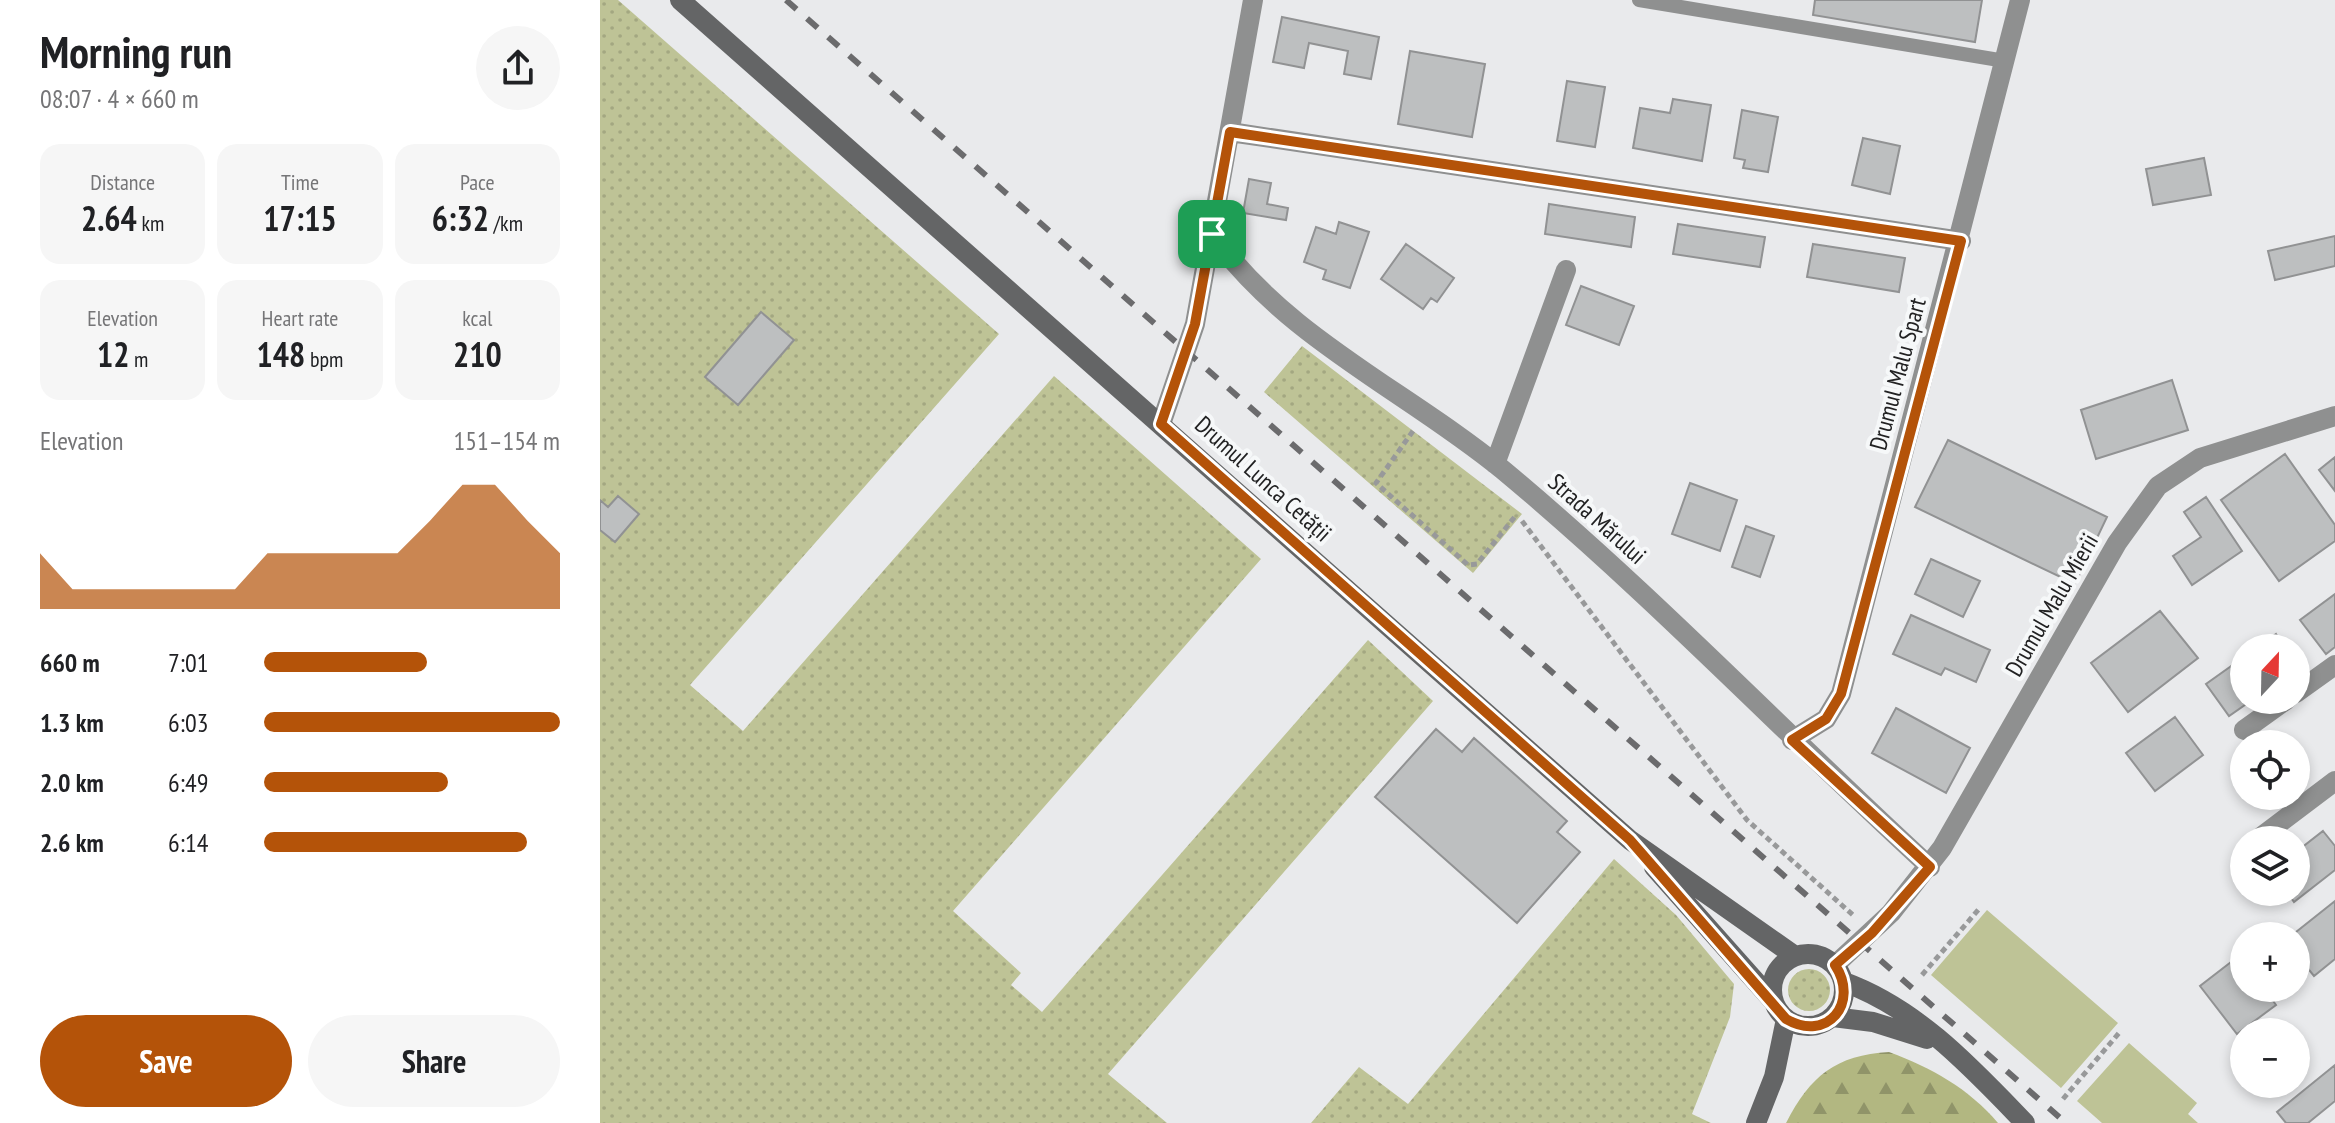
<!DOCTYPE html>
<html lang="en">
<head>
<meta charset="utf-8">
<style>
  :root { --surface:#fff; --page:#f6f6f6; --text:#202124; --muted:#757577; --accent:#b45309 }
  body { margin:0; font-family:"PT Sans Narrow",sans-serif; background:var(--page); color:var(--text); height:100vh; display:flex; flex-direction:column; font-size:30px; white-space:nowrap }
  * { box-sizing:border-box; margin:0 }
  p { font-size:26px; color:var(--muted) }
  .icon { flex:none; width:44px; height:44px; fill:none; stroke:currentColor; stroke-width:2; stroke-linecap:round; stroke-linejoin:round }
  .map { position:relative; flex:1; overflow:hidden }
  .panel { display:flex; flex-direction:column; background:var(--surface); width:600px }
  .panel>* { flex:none }
  .needle { width:52px; rotate:22deg }
  .tools { position:absolute; left:1630px; top:634px; display:grid; gap:16px }
  .tools a { display:grid; place-items:center; width:80px; height:80px; border-radius:50%; background:var(--surface); box-shadow:0 4px 12px #0003; font-size:40px }
  .pin { position:absolute; display:grid; place-items:center; width:68px; height:68px; color:#fff; margin:-34px; border-radius:16px; box-shadow:0 4px 12px #0006 }
  .round { display:grid; place-items:center; flex:none; width:84px; height:84px; border-radius:42px; background:var(--page) }
  .overview { display:flex; align-items:center; justify-content:space-between; height:136px; padding:0 40px }
  h1 { font-size:44px; font-weight:700; line-height:60px }
  .metrics { display:grid; grid-template-columns:repeat(3,1fr); gap:12px; height:136px; padding:8px 40px }
  .metrics div { display:grid; align-content:center; border-radius:20px; background:var(--page); text-align:center }
  .metrics b { font-size:34px; font-weight:700 }
  .metrics small { font-size:22px; font-weight:400 }
  .metrics p { font-size:22px }
  .chart { height:224px; padding:16px 40px }
  .chart p { display:flex; justify-content:space-between }
  .chart svg { width:100%; height:144px; margin-top:8px; fill:var(--accent); opacity:.7 }
  .primary-button { display:flex; gap:16px; margin-top:auto; padding:16px 40px }
  .primary-button a { flex:1; height:92px; border-radius:48px; background:var(--accent); color:#fff; font-size:32px; font-weight:700; line-height:92px; text-align:center }
  .primary-button a+a { background:var(--page); color:var(--text) }
  ul { padding:0 40px; list-style:none; font-size:26px }
  li { display:grid; grid-template-columns:128px 96px 1fr; align-items:center; height:60px }
  li i { height:20px; border-radius:10px; background:var(--accent) }
  main { display:flex; flex:1; min-height:0 }
  .map>svg:first-child { display:block }
  .green { fill:url(#green-dots) }
  .forest { fill:url(#forest-firs) }
  .pitch { fill:#bec396 }
  .building { fill:#bdbfc0; stroke:#919293; stroke-width:2 }
  .lines { fill:none; stroke-linecap:round; stroke-linejoin:round }
  .path { stroke:#98999a; stroke-width:5; stroke-dasharray:6 4; stroke-linecap:butt }
  .lane { stroke:#8f9090; stroke-width:14 }
  .street { stroke:#8f9090; stroke-width:20 }
  .secondary { stroke:#646566; stroke-width:20 }
  .rail { stroke:#6b6b6d; stroke-width:6; stroke-dasharray:14 14; stroke-linecap:butt }
  .route-casing { stroke:#fff; stroke-width:16 }
  .route { stroke:#b45309; stroke-width:10 }
  .labels { text-anchor:middle; stroke-width:8; stroke-linejoin:round; paint-order:stroke }
  .street-label { font-size:24px; fill:#222223; stroke:#f6f8f9 }
</style>
</head>
<body>
<main>
<section class="panel">
<div class="overview"><div><h1>Morning run</h1><p>08:07 · 4 × 660 m</p></div><a class="round"><svg class="icon" aria-label="share" viewBox="0 0 24 24"><path d="M12 15V3M7 8l5-5 5 5M5 13v7h14v-7"/></svg></a></div>
<div class="metrics">
<div><p>Distance</p><b>2.64<small> km</small></b></div>
<div><p>Time</p><b>17:15</b></div>
<div><p>Pace</p><b>6:32<small> /km</small></b></div>
</div>
<div class="metrics">
<div><p>Elevation</p><b>12<small> m</small></b></div>
<div><p>Heart rate</p><b>148<small> bpm</small></b></div>
<div><p>kcal</p><b>210</b></div>
</div>
<div class="chart"><p><span>Elevation</span>151–154 m</p>
<svg viewBox="0 0 160 44" preserveAspectRatio="none"><path d="M0 44V27L10 38L20 38L30 38L40 38L50 38L60 38L70 27L80 27L90 27L100 27L110 27L120 17L130 6L140 6L150 17L160 27V44z"/></svg>
</div>
<ul>
<li><b>660 m</b>7:01<i style="width:55%"></i></li>
<li><b>1.3 km</b>6:03<i style="width:100%"></i></li>
<li><b>2.0 km</b>6:49<i style="width:62%"></i></li>
<li><b>2.6 km</b>6:14<i style="width:89%"></i></li>
</ul>
<div class="primary-button"><a>Save</a><a>Share</a></div>
</section>
<div class="map">
<svg width="1735" height="1123" viewBox="0 0 1735 1123">
  <defs>
    <pattern id="green-dots" width="8" height="8" patternUnits="userSpaceOnUse" patternTransform="scale(2)"><rect width="8" height="8" fill="#bec396"/><path d="M2 2h.1M6 6h.1" fill="none" stroke="#a3a781" stroke-width="1.8" stroke-linecap="round"/></pattern>
    <pattern id="forest-firs" width="22" height="20" patternUnits="userSpaceOnUse" patternTransform="scale(2)"><rect width="22" height="20" fill="#b2b781"/><path d="M5 1l3.5 6h-7zM16 11l3.5 6h-7z" fill="#909469"/></pattern>
  </defs>
  <rect width="100%" height="100%" fill="#e9eaec"/>
  <path class="green" d="M0,0h18l381,334 -309,351 53,46 311,-355 207,183 -308,352 68,62 -10,12 31,27 326,-372 65,61 -325,373 59,49h-567z
    M702,346l220,168 -49,59 -209,-181z
    M1014,859l62,56 58,69 -4,33 -38,97 19,9h-400l48,-56 49,37z
    M1188 990a21 21 0 1 1 42 0a21 21 0 1 1-42 0Z"/>
  <path class="forest" d="M1289,1052c43,16 79,36 109,71h-212c24,-47 50,-68 103,-71z"/>
  <path class="pitch" d="M1387,910l131,113 -57,65 -130,-113z
    M1529,1043l68,60 -9,11 10,9h-96l-25,-22z"/>
  <path class="building" d="M1215,0h167l-7,42 -162,-27z
    M682,17l97,20 -8,42 -27,-5 4,-23 -39,-8 -5,25 -31,-6z
    M810,51l75,13 -13,73 -74,-13z
    M967,81l38,6 -10,60 -38,-6z
    M1073,99l38,6 -9,56 -69,-13 7,-40 30,5z
    M1142,110l36,7 -10,55 -25,-4 2,-8 -11,-2z
    M1263,138l37,8 -10,48 -38,-9z
    M1604,158l7,37 -58,10 -7,-36z
    M649,179l22,4 -4,21 21,4 -2,12 -43,-7z
    M949,204l86,13 -4,30 -86,-13z
    M739,222l30,10 -19,56 -27,-9 3,-9 -22,-8 12,-35 20,7z
    M1078,224l87,13 -5,30 -87,-13z
    M1735,236v30l-60,14 -7,-29z
    M806,244l48,34 -17,24 -6,-4 -8,11 -42,-30z
    M1213,244l92,14 -6,34 -92,-15z
    M981,286l53,20 -15,39 -53,-20z
    M161,312l33,28 -56,65 -33,-28z
    M1572,380l16,50 -92,29 -15,-49z
    M1348,440l159,77 -32,67 -160,-77z
    M1685,454l50,71v16l-56,40 -58,-81z
    M1735,457v34l-16,-21z
    M1090,483l47,17 -17,51 -48,-17z
    M18,496l21,18 -24,28 -15,-12v-30l8,7z
    M1606,497l36,54 -50,34 -19,-29 28,-19 -17,-25z
    M1146,526l28,10 -14,41 -28,-10z
    M1331,559l49,22 -17,36 -48,-23z
    M1735,594v53l-9,7 -26,-34z
    M1560,611l38,47 -70,54 -37,-49z
    M1311,615l79,35 -14,32 -31,-14 -4,7 -48,-21z
    M1676,634l9,14h-28z
    M1644,657v43h8l-23,16 -23,-32z
    M1296,708l74,40 -24,45 -74,-40z
    M1575,717l28,38 -48,36 -29,-38z
    M836,729l26,23 12,-14 93,83 -10,11 23,20 -63,71 -142,-126z
    M1723,831l12,15v24l-41,32 -7,-10h9v-40z
    M1735,901v58l-21,17 -18,-22v-18h-5z
    M1644,952v36h26l-4,3 10,14 -39,29 -37,-48z
    M1735,1065v36l-27,22h-22l-9,-11z"/>
  <g class="lines">
    <path class="path" d="M813,431l-37,52 92,82 9,-1 40,-50
      M922,521l225,299 107,96
      M1322,975l57,-66
      M1463,1099l56,-66"/>
    <path class="lane" d="M1039,0l366,61"/>
    <path class="street" d="M630,132l731,109
      M612,234c74,104 195,157 291,236 149,124 284,266 427,397
      M561,424l34,-100 58,-324
      M895,464l71,-194
      M1696,693l39,-28
      M1644,730l42,-30
      M1192,740l34,-21 15,-25 179,-694
      M1657,840l78,-59
      M1235,965l56,-52 51,-65 175,-305 41,-57 42,-28 135,-42"/>
    <path class="secondary" d="M80,0l950,840 165,116
      M1054,867l120,135
      M1172 990a36 36 0 1 1 72 0a36 36 0 1 1-72 0Z
      M1244,982c74,27 128,86 181,141
      M1233,1017l40,5 54,17
      M1156,1123l18,-46 12,-58"/>
    <path class="rail" d="M186,0l1280,1123"/>
  </g>
  <g class="lines">
    <g class="route-casing">
      <path id="route" d="M630,132l731,109 -120,453 -15,25 -34,21 138,127 -58,66 -37,32c25,38 -8,78 -49,54l-156,-179 -469,-416 34,-100z"/>
    </g>
    <use href="#route" class="route"/>
  </g>
  <g class="labels">
    <g class="street-label">
      <text transform="translate(1298 374) rotate(-75)" y="8">Drumul Malu Spart</text>
      <text transform="translate(663 479) rotate(42)" y="8">Drumul Lunca Cetății</text>
      <text transform="translate(997 519) rotate(42)" y="8">Strada Mărului</text>
      <text transform="translate(1452 605) rotate(-60)" y="8">Drumul Malu Mierii</text>
    </g>
  </g>
</svg>
<div class="tools">
<a><svg class="needle" viewBox="-14 -14 28 28"><path d="M0-13l5 13h-10z" fill="#e53935"/><path d="M0 13l5-13h-10z" fill="#757577"/></svg></a>
<a><svg class="icon" aria-label="locate" viewBox="0 0 24 24"><circle cx="12" cy="12" r="6"/><path d="M12 2v4M12 18v4M2 12h4M18 12h4"/></svg></a>
<a><svg class="icon" aria-label="layers" viewBox="0 0 24 24"><path d="M12 4l9 5-9 5-9-5zM3 14l9 5 9-5"/></svg></a>
<a>+</a>
<a>−</a>
</div>
<div class="pin" style="left:612px;top:234px;background:#1e9e55"><svg class="icon" aria-label="arrive" viewBox="0 0 24 24"><path d="M6 21V4h12l-3 4 3 4H6"/></svg></div>
</div>
</main>
</body>
</html>
